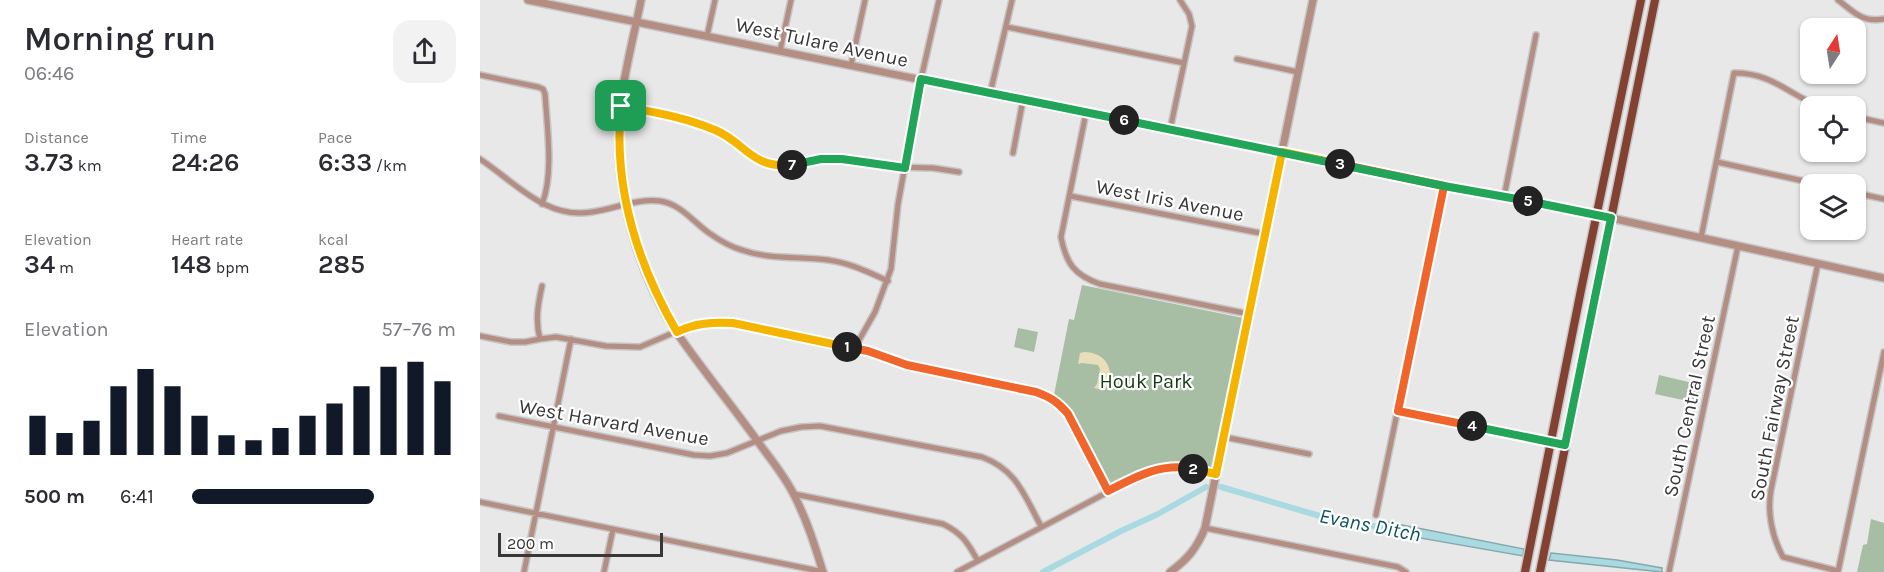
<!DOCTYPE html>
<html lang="en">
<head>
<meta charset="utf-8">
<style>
  :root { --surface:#fff; --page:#f2f2f3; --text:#2b2b33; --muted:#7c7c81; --accent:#111827 }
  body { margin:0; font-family:Karla,sans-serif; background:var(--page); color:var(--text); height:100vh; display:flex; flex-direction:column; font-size:22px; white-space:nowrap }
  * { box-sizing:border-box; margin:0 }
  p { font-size:20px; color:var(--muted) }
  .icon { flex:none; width:33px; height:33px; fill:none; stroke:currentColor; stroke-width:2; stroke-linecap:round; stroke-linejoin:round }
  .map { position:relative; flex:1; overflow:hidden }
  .sheet { display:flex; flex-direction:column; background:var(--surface); width:480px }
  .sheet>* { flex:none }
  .needle { width:39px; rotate:12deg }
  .fabs { position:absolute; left:1320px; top:18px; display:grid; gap:12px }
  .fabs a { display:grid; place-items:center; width:66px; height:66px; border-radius:12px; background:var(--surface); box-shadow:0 2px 4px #0004; font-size:30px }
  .scale { position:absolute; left:18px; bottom:15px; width:165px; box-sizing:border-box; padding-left:6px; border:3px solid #383838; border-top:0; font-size:16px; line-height:21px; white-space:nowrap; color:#383838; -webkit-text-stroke:4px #fff; paint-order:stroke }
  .pin { position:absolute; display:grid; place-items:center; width:51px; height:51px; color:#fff; margin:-26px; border-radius:12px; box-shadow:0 3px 9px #0006 }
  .km { position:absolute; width:30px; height:30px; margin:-15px; border-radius:50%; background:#222; color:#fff; font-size:16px; line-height:30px; text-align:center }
  .round { display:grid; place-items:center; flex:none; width:63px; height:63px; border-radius:18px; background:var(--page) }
  .summary { display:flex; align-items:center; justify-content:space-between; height:102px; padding:0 24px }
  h1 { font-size:33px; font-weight:600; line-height:45px }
  .metrics { display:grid; grid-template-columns:repeat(3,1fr); gap:9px; height:102px; padding:6px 24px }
  .metrics div { display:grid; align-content:center }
  .metrics b { font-size:26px; font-weight:600 }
  .metrics small { font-size:16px; font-weight:400 }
  .metrics p { font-size:16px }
  .chart { height:168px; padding:12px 24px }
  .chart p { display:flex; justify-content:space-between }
  .chart svg { width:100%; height:108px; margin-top:6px; stroke:var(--accent); stroke-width:6 }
  ul { padding:0 24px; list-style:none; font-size:20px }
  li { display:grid; grid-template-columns:96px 72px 1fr; align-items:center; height:45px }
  li i { height:15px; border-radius:8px; background:var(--accent) }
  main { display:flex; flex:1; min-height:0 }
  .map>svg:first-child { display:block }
  .green { fill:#a7bda4 }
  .sand { fill:#e8dfba }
  .water { fill:#a9dae1; stroke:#87a9ae; stroke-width:1.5 }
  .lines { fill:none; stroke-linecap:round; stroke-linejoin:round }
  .canal { stroke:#a9dae1; stroke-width:6 }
  .minor-casing { stroke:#c5c5c6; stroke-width:8 }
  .tertiary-casing { stroke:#c5c5c6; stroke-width:10 }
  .primary-casing { stroke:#c5c5c6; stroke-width:11 }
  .minor { stroke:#b48d83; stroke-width:5 }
  .tertiary { stroke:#b48d83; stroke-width:7 }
  .primary { stroke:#824131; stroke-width:8 }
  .split-1-casing { stroke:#fff; stroke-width:12 }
  .split-2-casing { stroke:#fff; stroke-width:12 }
  .split-3-casing { stroke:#fff; stroke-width:12 }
  .split-4-casing { stroke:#fff; stroke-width:12 }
  .split-5-casing { stroke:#fff; stroke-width:12 }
  .split-6-casing { stroke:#fff; stroke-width:12 }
  .split-7-casing { stroke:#fff; stroke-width:12 }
  .split-8-casing { stroke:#fff; stroke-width:12 }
  .split-1 { stroke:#f5b400; stroke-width:8 }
  .split-2 { stroke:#f0652b; stroke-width:8 }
  .split-3 { stroke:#f5b400; stroke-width:8 }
  .split-4 { stroke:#f0652b; stroke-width:8 }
  .split-5 { stroke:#22a559; stroke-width:8 }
  .split-6 { stroke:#22a559; stroke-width:8 }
  .split-7 { stroke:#22a559; stroke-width:8 }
  .split-8 { stroke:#f5b400; stroke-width:8 }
  .labels { text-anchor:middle; stroke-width:4.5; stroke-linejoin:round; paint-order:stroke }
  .street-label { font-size:20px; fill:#383838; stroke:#fff }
  .park-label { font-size:20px; fill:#133a11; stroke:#fff }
  .water-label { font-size:21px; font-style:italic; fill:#0e535c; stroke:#fff }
</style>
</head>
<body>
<main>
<section class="sheet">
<div class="summary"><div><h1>Morning run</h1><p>06:46</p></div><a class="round"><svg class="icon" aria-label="share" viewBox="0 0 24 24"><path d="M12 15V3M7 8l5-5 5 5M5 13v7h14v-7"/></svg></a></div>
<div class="metrics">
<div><p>Distance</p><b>3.73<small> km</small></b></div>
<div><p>Time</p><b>24:26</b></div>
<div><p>Pace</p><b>6:33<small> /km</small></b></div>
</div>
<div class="metrics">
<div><p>Elevation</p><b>34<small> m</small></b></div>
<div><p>Heart rate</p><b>148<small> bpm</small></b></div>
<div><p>kcal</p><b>285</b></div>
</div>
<div class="chart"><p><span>Elevation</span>57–76 m</p>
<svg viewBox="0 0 160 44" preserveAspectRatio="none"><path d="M5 44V28M15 44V35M25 44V30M35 44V16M45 44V9M55 44V16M65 44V28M75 44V36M85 44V38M95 44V33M105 44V28M115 44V23M125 44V16M135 44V8M145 44V6M155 44V14"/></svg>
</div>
<ul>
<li><b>500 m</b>6:41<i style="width:69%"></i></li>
</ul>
</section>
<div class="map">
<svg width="1404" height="572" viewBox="0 0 1404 572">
  <rect width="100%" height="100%" fill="#e8e8e9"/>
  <path class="green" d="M602,285l161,33 -31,150c-42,-10 -66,-3 -103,17l-39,-74 -16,-16 15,-76 5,1z
    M538,328l20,4 -4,20 -20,-5z
    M1179,375l42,10 -4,18 -42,-9z
    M1391,519l13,4v49h-27l6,-27 4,-1z"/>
  <path class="sand" d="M604,352c22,0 33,19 21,38l-11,-2 3,-4 3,-15 -2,-4 -16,-2 -4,1 2,-11z"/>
  <path class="water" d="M902,521l142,28 -1,7 -143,-25z
    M1071,553l66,7 45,8v4l-113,-12z"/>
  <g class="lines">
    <path class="canal" d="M741,487l99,29 68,13
      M563,572l78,-41 37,-17 48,-27"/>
    <g class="minor-casing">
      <path id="minor" d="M1358,0c16,12 24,23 46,19
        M527,27l177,36
        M227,36l8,-36
        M300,51l11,-51
        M757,59l61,13
        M371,65l14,-65
        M0,75l58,12 5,2 2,5c2,32 9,81 -3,110
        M510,94l22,-94
        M141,106l62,12 35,13 37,28 13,4 18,2 35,-6h21l51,8 40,1 26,4
        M606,113l-25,124c5,26 13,38 39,47l149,30
        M1376,117l28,6
        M690,130l22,-104 -3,-12 -9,-14
        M533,153l10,-53
        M0,159c35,23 66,61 112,53 22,-3 46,-14 68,-11 21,3 33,21 49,32 10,7 21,14 33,17 28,10 57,6 86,10 22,3 40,12 60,21
        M1237,162l100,22
        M1376,193l28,6
        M590,196l195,38
        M1024,197l32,-162
        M1221,238l33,-165c37,0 52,19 84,33
        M1338,263l-47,227c-4,22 1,47 12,67l55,14
        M0,336l31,6h14l15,-3 16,-2 50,9 34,1 47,-20 29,-5 17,1 135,28 39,14 129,27 12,5 12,7 8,10 40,77
        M60,339c-5,-18 -2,-35 2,-53
        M374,349l21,-37 16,-43 7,-65 23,-125 18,-79
        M918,411l167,34
        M19,416l195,39 16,1 17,-3 54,-22 20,-4 19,-1 162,31c35,13 42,38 59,69
        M744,437l85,17
        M314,494l149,30c20,10 24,18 35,37
        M0,502l344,70
        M896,515l68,-329
        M725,528l193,39 8,5
        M44,572l47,-233
        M124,572l9,-43
        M477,572l183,-97c31,-10 45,-8 76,-1
        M1189,572l69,-326
        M1358,572l46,-220"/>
    </g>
    <g class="tertiary-casing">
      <path id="tertiary" d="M48,0l916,186 167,32 273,60
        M161,0c-8,41 -20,83 -22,125 -4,68 20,151 58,208 27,39 57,75 84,113 12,16 25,32 33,49 13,25 21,51 29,77
        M690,572c17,-12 27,-24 35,-44l108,-528"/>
    </g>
    <g class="primary-casing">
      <path id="primary" d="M1045,572l56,-282 60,-290
        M1060,572l115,-572"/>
    </g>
    <use href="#minor" class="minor"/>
    <use href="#tertiary" class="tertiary"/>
    <use href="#primary" class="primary"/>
  </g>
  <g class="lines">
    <g class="split-1-casing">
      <path id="split-1" d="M141,106c-8,80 16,157 56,226 18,-9 36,-10 56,-9l114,24"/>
    </g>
    <g class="split-2-casing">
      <path id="split-2" d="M367,347l21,4 39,14 129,27c14,5 22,10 32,22l40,77c27,-14 54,-29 85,-22"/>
    </g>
    <g class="split-3-casing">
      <path id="split-3" d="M713,469l23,5 66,-322 58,12"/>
    </g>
    <g class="split-4-casing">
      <path id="split-4" d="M860,164l104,22 -46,225 74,15"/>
    </g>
    <g class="split-5-casing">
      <path id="split-5" d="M992,426l93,19 46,-227 -83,-17"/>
    </g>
    <g class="split-6-casing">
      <path id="split-6" d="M644,120l320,66 84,15"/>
    </g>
    <g class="split-7-casing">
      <path id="split-7" d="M312,165l29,-6h21l63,9 16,-89 203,41"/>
    </g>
    <g class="split-8-casing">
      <path id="split-8" d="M141,106c32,6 63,11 94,24 30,12 36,39 77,35"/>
    </g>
    <use href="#split-1" class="split-1"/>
    <use href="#split-2" class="split-2"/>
    <use href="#split-3" class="split-3"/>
    <use href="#split-4" class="split-4"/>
    <use href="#split-5" class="split-5"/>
    <use href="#split-6" class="split-6"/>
    <use href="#split-7" class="split-7"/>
    <use href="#split-8" class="split-8"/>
  </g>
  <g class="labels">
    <g class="street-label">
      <text transform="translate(342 42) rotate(12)" y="7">West Tulare Avenue</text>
      <text transform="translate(690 200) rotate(11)" y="7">West Iris Avenue</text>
      <text transform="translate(1209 406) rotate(-78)" y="7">South Central Street</text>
      <text transform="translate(1294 408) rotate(-79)" y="7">South Fairway Street</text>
      <text transform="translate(134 422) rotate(10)" y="7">West Harvard Avenue</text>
    </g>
    <g class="park-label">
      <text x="666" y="388">Houk Park</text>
    </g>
    <g class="water-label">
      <text transform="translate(890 525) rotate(11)" y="7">Evans Ditch</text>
    </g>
  </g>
</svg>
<div class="fabs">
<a><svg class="needle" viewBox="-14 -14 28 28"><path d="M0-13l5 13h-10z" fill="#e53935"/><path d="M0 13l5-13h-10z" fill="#7c7c81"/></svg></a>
<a><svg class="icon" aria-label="locate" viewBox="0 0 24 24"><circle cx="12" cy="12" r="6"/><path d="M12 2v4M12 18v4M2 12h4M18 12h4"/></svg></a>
<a><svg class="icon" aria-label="layers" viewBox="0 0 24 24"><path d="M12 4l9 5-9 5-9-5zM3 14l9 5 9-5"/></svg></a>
</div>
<div class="scale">200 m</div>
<div class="pin" style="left:141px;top:106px;background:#1e9e55"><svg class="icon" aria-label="arrive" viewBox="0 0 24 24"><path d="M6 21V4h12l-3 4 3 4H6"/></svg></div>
<b class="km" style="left:367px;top:347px">1</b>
<b class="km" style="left:713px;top:469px">2</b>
<b class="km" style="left:860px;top:164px">3</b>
<b class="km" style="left:992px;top:426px">4</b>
<b class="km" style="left:1048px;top:201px">5</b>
<b class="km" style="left:644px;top:120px">6</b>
<b class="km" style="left:312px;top:165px">7</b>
</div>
</main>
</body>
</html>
